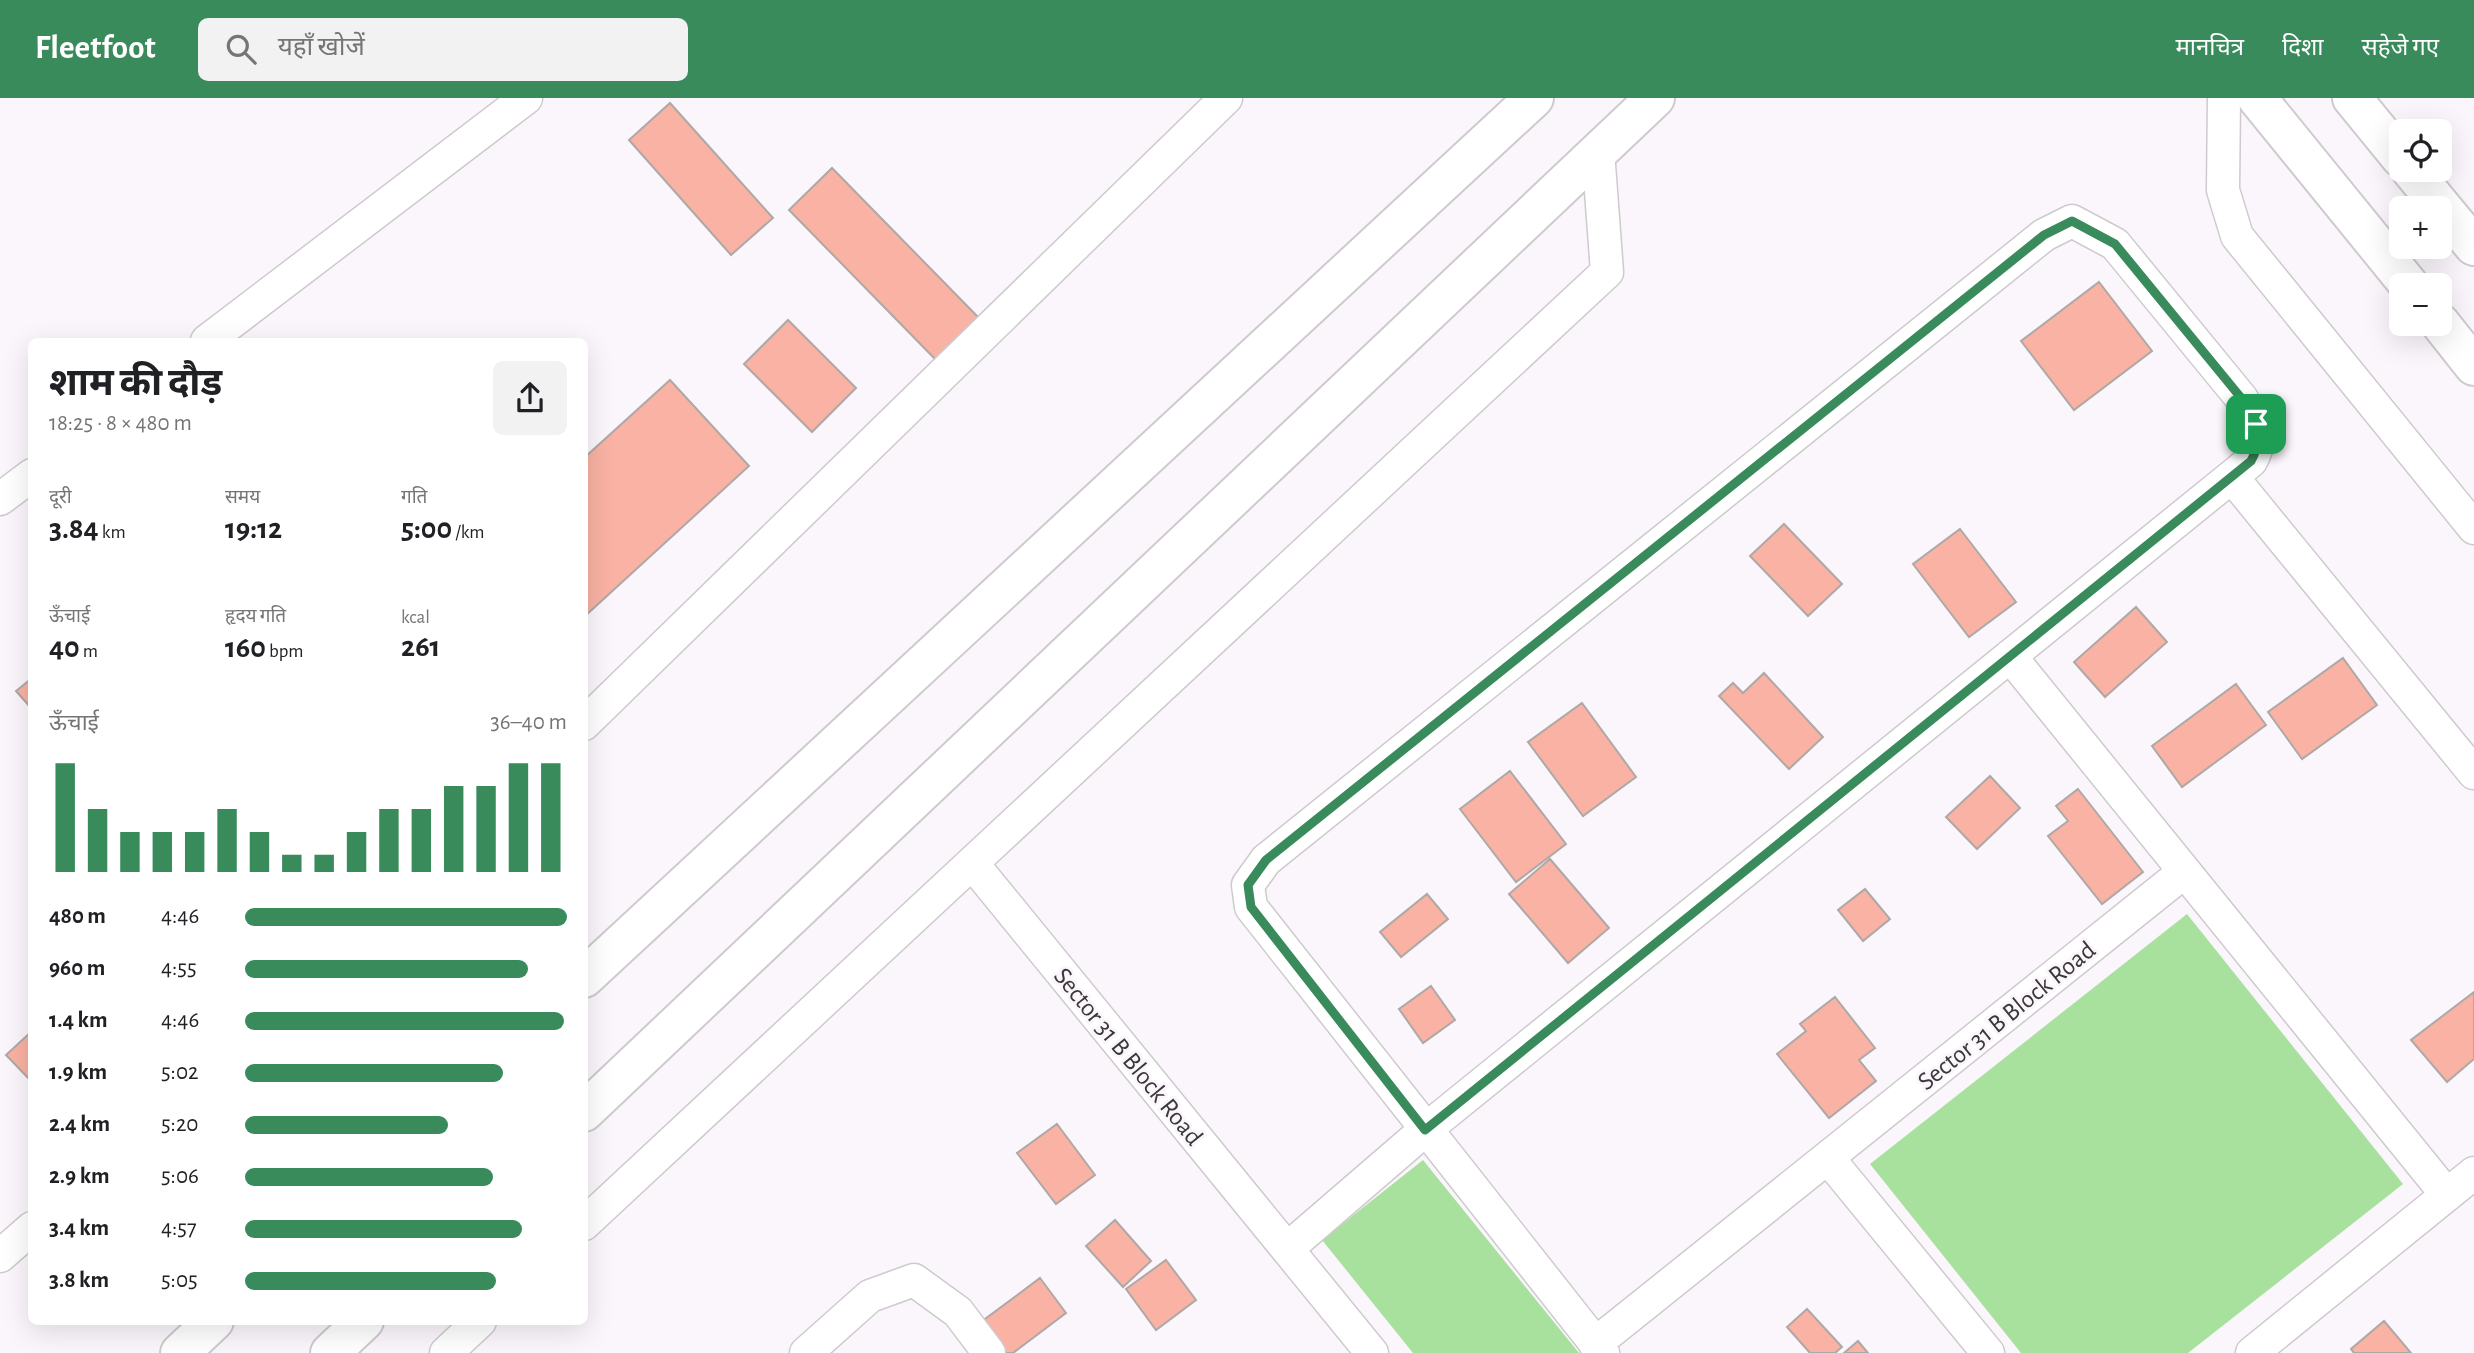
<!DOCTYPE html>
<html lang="hi">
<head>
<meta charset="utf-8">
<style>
  :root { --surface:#fff; --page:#f2f2f2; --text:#202124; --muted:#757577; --accent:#398b5c }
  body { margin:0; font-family:"Alegreya Sans","Noto Sans Devanagari",sans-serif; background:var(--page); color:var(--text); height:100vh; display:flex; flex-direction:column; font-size:26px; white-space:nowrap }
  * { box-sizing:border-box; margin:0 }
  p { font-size:23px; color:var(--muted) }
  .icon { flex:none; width:38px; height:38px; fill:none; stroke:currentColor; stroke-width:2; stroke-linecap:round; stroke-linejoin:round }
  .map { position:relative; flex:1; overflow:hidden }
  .panel { position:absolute; left:28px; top:240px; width:560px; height:987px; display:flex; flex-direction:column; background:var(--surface); border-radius:10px; box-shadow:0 7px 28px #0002 }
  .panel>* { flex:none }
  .buttons { position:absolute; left:2389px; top:21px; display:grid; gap:14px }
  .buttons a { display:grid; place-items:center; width:63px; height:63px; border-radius:10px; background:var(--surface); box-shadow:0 7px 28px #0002; font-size:35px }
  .pin { position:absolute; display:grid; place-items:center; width:60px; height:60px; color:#fff; margin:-30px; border-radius:14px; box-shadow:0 4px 10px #0006 }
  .round { display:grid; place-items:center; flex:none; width:74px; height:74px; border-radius:10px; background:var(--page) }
  .headline { display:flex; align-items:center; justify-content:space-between; height:119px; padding:0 21px }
  h1 { font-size:38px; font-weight:700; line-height:52px }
  .metrics { display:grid; grid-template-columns:repeat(3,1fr); gap:10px; height:119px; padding:7px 21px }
  .metrics div { display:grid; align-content:center }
  .metrics b { font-size:30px; font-weight:700 }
  .metrics small { font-size:19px; font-weight:400 }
  .metrics p { font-size:19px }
  .chart { height:196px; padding:14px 21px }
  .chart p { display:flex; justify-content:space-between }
  .chart svg { width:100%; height:126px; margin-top:7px; stroke:var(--accent); stroke-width:6 }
  ul { padding:0 21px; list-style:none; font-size:23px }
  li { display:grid; grid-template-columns:112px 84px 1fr; align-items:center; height:52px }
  li i { height:18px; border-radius:9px; background:var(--accent) }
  header { display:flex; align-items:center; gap:42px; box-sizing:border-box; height:98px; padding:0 35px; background:var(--accent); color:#fff }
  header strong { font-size:33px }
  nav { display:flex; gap:38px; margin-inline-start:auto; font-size:24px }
  .search { width:490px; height:63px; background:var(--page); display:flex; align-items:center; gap:18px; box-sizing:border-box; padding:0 24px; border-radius:10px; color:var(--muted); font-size:26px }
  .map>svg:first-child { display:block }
  .green { fill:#a8e19e }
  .building { fill:#f9b2a3; stroke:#aea8a6; stroke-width:2 }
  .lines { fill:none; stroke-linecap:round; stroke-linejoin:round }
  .street-casing { stroke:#cecace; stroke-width:35 }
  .secondary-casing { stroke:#cecace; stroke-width:42 }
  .street { stroke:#fff; stroke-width:32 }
  .secondary { stroke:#fff; stroke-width:38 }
  .route-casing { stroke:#fff; stroke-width:14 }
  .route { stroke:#398b5c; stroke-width:9 }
  .labels { text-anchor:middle; stroke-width:6; stroke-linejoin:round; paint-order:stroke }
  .street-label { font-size:26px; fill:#3a383a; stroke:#fbf6fb }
</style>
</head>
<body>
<header>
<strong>Fleetfoot</strong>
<div class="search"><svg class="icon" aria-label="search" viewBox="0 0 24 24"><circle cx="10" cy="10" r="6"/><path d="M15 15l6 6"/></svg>यहाँ खोजें</div>
<nav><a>मानचित्र</a><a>दिशा</a><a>सहेजे गए</a></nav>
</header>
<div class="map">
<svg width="2474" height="1255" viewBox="0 0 2474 1255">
  <rect width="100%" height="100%" fill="#fbf6fb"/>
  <path class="green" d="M2187,816l216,270 -215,169h-167l-151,-189z
    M1423,1062l156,193h-166l-91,-113z"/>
  <path class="building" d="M670,5l103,115 -42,37 -102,-115z
    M832,70l148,151 -43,42 -148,-151z
    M2099,184l53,69 -78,59 -53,-69z
    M788,222l68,68 -44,44 -68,-68z
    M670,282l79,86 -165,151v-159z
    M1784,426l58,60 -34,32 -58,-60z
    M1960,431l56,73 -47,35 -56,-73z
    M2136,509l31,35 -62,55 -31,-35z
    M2343,560l34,47 -75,54 -34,-47z
    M1764,575l59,64 -34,32 -70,-73 14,-13 10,10z
    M32,580v31l-16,-18z
    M2236,586l30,41 -84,62 -30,-41z
    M1582,605l54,74 -53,39 -55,-74z
    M1510,673l56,73 -50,38 -56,-73z
    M1990,678l30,32 -43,41 -31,-32z
    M2078,691l65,83 -41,32 -54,-68 20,-15 -12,-15z
    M1550,761l59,69 -41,35 -59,-69z
    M1865,791l25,30 -27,22 -25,-31z
    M1427,796l21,25 -47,38 -21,-25z
    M1431,888l24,34 -32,23 -24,-34z
    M2474,894v67l-27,23 -36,-42z
    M1835,899l40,51 -16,12 17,21 -47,37 -52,-64 29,-23 -6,-7z
    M32,933v51l-26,-27z
    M1057,1026l38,51 -39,29 -39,-51z
    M1115,1122l36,41 -28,26 -37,-41z
    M1166,1162l30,40 -40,30 -30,-41z
    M1040,1180l26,35 -53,40h-8l-24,-31z
    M1807,1211l35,38 -7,6h-25l-23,-26z
    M2384,1223l27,32h-57l-3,-4z
    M1858,1243l10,12h-24z"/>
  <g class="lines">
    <g class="street-casing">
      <path id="street" d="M2224,0l-1,92 14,46 237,292
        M207,243l319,-243
        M2232,379l242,296
        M0,401l32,-24
        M2010,558l437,539
        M584,626l642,-626
        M972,765l400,490
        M1828,1060l160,195
        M584,1126l1023,-952 -9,-121
        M1287,1151l138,-119 826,-669c14,-25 3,-39 -9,-62l-127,-155 -43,-23 -28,14 -778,625 -18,25 3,22 352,446
        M0,1158l32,-28
        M1595,1246l589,-472
        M446,1255l34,-32
        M806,1255l64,-57 44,-16 44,32 31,41
        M2252,1255l222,-180"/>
    </g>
    <g class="secondary-casing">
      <path id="secondary" d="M2257,0l152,187
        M2352,0l49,60
        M2411,72l63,76
        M2440,225l34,43
        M584,880l950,-880
        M584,1014l1071,-1014
        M180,1255l34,-32
        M330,1255l34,-32"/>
    </g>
    <use href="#street" class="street"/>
    <use href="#secondary" class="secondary"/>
  </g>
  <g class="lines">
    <g class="route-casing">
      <path id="route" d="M2072,123l43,23 127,155c12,23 23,37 9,62l-826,669 -174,-223 -3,-22 18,-25 778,-625z"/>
    </g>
    <use href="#route" class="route"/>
  </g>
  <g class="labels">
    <g class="street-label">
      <text transform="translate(2006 917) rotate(-39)" y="9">Sector 31 B Block Road</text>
      <text transform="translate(1129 958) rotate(51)" y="9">Sector 31 B Block Road</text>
    </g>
  </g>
</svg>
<div class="buttons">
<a><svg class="icon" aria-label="locate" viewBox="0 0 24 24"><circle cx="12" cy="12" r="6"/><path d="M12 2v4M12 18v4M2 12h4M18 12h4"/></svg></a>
<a>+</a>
<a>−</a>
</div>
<div class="pin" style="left:2256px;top:326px;background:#1e9e55"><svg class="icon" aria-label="arrive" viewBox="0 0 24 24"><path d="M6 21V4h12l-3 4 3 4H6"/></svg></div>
<section class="panel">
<div class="headline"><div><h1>शाम की दौड़</h1><p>18:25 · 8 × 480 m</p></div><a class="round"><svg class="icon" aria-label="share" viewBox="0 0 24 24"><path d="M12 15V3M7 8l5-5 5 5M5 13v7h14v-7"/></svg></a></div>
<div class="metrics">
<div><p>दूरी</p><b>3.84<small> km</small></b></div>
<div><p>समय</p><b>19:12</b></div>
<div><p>गति</p><b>5:00<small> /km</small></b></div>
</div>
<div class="metrics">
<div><p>ऊँचाई</p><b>40<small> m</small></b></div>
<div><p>हृदय गति</p><b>160<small> bpm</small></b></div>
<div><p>kcal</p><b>261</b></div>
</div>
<div class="chart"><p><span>ऊँचाई</span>36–40 m</p>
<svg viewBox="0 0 160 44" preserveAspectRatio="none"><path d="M5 44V6M15 44V22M25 44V30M35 44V30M45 44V30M55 44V22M65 44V30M75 44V38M85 44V38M95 44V30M105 44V22M115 44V22M125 44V14M135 44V14M145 44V6M155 44V6"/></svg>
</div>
<ul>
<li><b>480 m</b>4:46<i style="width:100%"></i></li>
<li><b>960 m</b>4:55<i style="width:88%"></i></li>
<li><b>1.4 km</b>4:46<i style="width:99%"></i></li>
<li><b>1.9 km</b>5:02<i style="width:80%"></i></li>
<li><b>2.4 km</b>5:20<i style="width:63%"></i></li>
<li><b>2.9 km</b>5:06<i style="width:77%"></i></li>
<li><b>3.4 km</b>4:57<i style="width:86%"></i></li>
<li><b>3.8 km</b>5:05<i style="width:78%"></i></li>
</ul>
</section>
</div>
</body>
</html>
